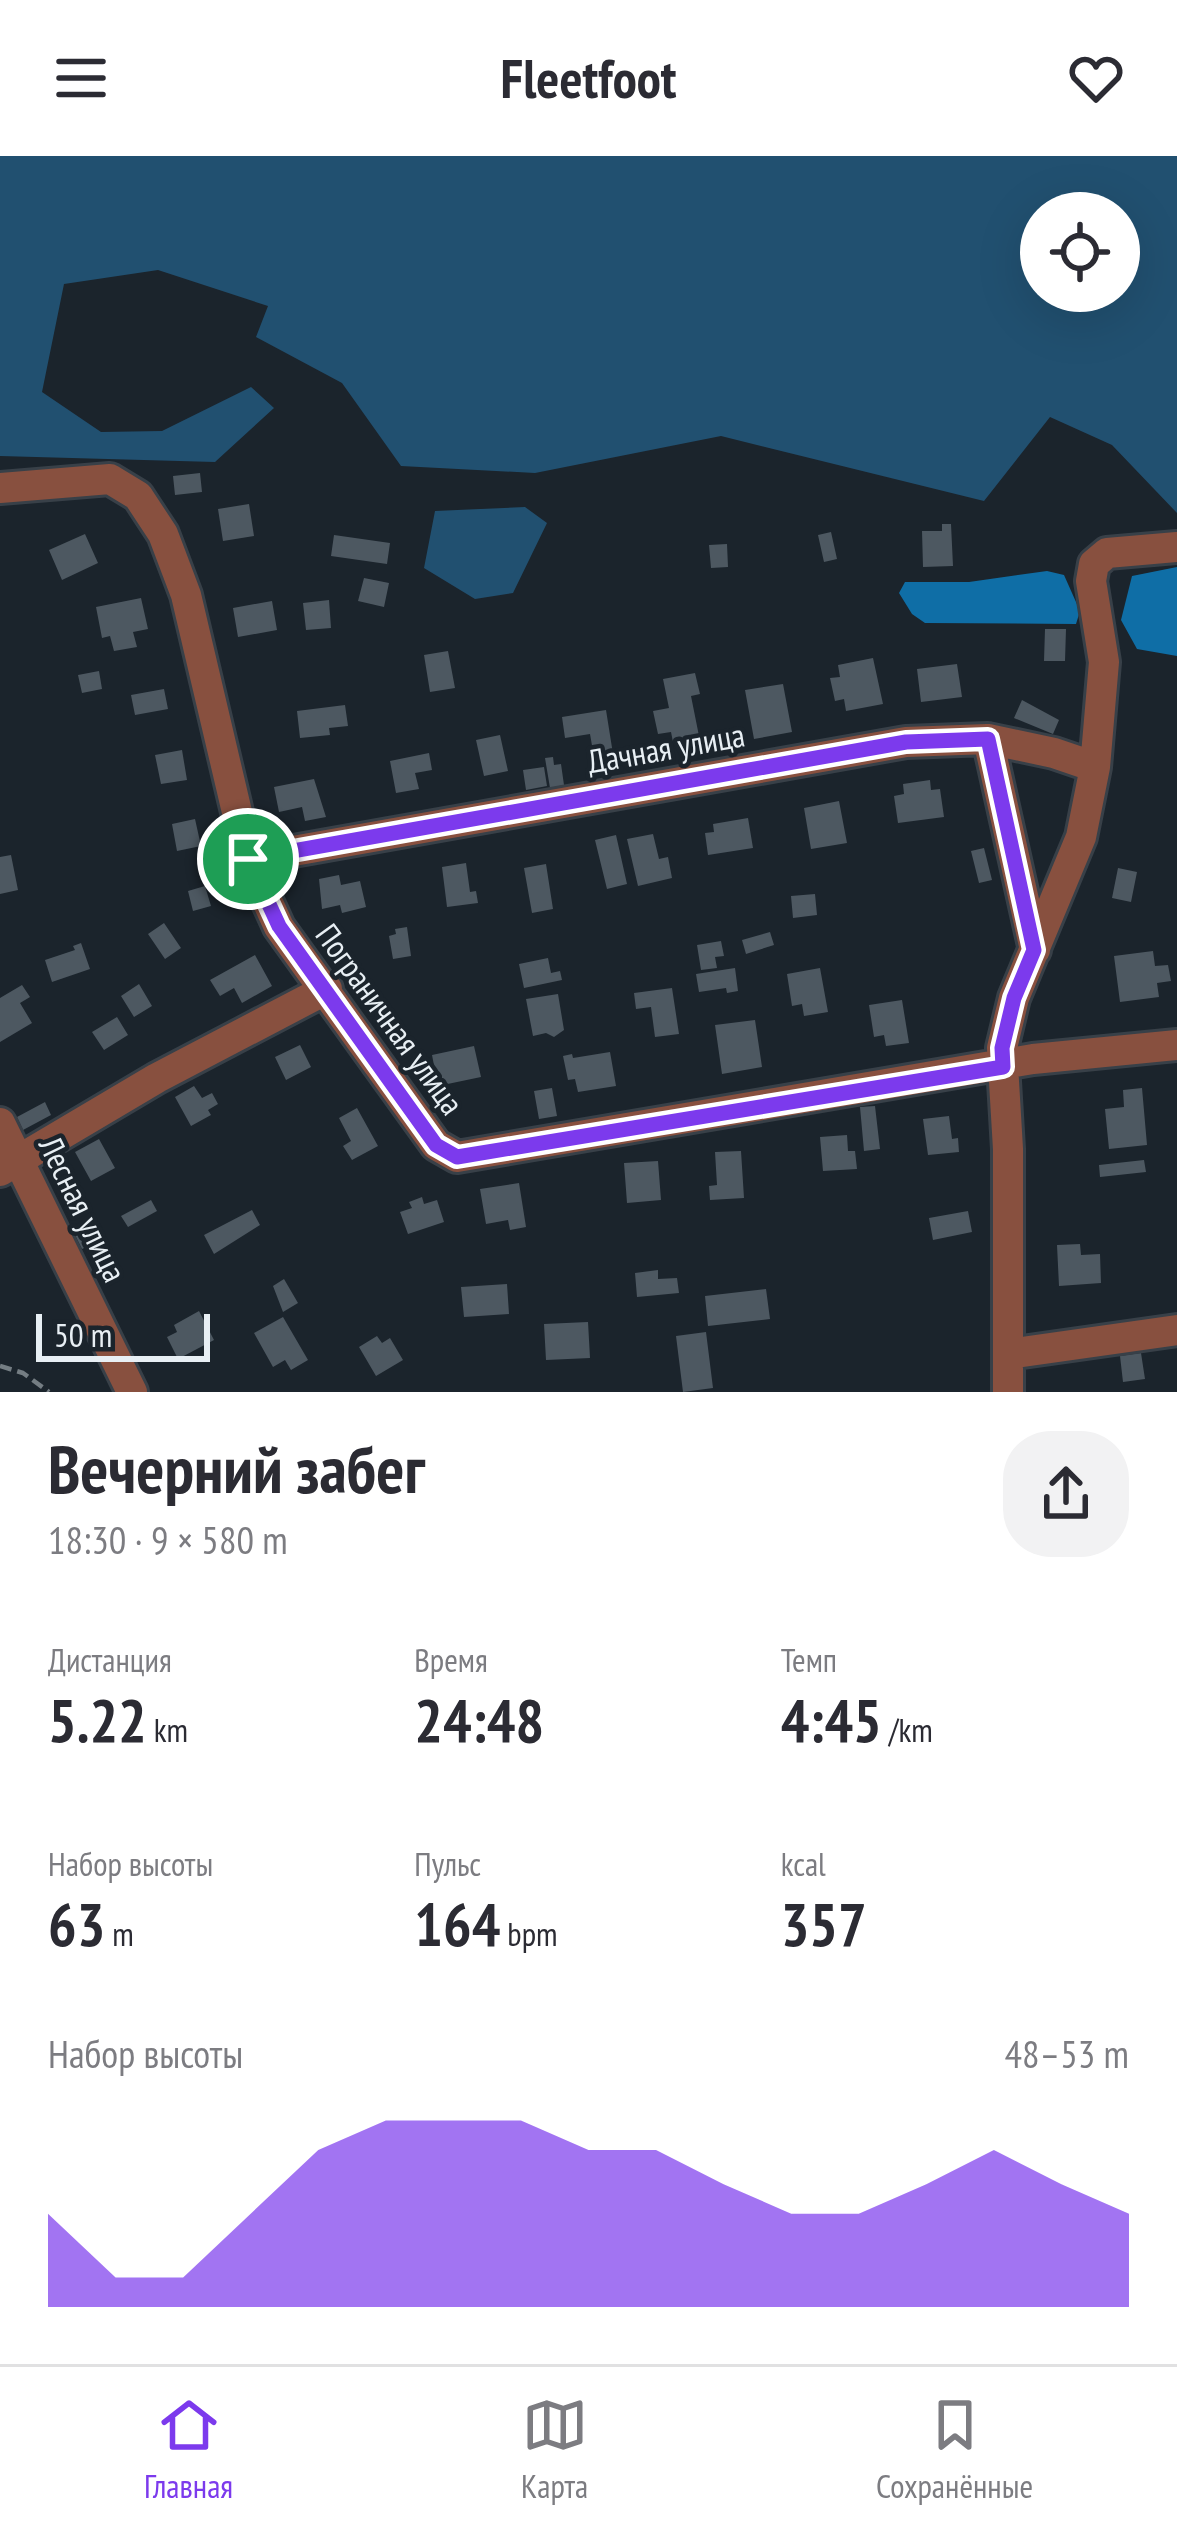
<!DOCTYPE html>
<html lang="ru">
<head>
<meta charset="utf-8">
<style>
  :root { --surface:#fff; --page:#f2f2f3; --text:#2b2b33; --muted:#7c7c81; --line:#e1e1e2; --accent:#7c3aed }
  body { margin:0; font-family:"PT Sans Narrow",sans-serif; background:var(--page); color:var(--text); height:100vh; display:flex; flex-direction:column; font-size:45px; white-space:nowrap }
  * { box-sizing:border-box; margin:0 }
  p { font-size:39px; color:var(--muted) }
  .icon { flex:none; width:66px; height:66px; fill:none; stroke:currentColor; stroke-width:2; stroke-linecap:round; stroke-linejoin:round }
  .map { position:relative; height:1236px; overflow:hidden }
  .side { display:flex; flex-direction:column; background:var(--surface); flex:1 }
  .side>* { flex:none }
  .controls { position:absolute; left:1020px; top:36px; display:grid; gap:24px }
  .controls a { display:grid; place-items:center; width:120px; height:120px; border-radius:50%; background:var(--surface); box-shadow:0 12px 48px #0002; font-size:60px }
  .scale { position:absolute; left:36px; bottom:30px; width:174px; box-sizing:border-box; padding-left:12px; border:6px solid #e8eff4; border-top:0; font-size:33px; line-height:42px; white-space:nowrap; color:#e8eff4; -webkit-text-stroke:9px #1b242c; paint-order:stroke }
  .pin { position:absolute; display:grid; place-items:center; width:102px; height:102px; color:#fff; margin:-51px; border:6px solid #fff; border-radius:50%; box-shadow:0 3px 12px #0007 }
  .round { display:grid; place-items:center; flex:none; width:126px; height:126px; border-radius:48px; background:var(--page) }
  .head { display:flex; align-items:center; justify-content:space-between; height:204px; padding:0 48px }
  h1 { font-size:66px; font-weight:700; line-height:90px }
  .stats { display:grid; grid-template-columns:repeat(3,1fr); gap:18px; height:204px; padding:12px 48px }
  .stats div { display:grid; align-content:center }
  .stats b { font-size:60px; font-weight:700 }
  .stats small { font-size:33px; font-weight:400 }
  .stats p { font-size:33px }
  .chart { height:336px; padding:24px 48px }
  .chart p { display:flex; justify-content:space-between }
  .chart svg { width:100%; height:216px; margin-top:12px; fill:var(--accent); opacity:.7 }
  header { display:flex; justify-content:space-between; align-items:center; height:156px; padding:0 48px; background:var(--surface); font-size:54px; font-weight:700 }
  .tabs { display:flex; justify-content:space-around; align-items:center; height:168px; border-top:3px solid var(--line); background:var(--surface); font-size:33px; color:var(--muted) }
  .tabs a { display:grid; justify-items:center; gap:6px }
  .tabs .on { color:var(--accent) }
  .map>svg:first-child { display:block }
  .green { fill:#215070; fill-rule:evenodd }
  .water { fill:#0f6ea6 }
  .building { fill:#4d5861 }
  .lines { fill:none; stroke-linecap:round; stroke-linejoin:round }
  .minor-casing { stroke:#384048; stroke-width:36 }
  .path { stroke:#747d83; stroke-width:4.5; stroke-dasharray:12 6; stroke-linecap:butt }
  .minor { stroke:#88503f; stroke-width:30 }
  .route-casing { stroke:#fff; stroke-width:24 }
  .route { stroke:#7c3aed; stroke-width:15 }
  .labels { text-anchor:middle; stroke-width:9; stroke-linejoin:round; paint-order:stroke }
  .street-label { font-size:33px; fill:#e8eff4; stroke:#1b242c }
</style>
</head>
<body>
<header><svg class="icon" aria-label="menu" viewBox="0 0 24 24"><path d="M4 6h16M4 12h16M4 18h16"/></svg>Fleetfoot<svg class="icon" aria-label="heart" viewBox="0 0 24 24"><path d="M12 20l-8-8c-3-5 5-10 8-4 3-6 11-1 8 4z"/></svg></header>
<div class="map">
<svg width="1177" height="1236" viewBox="0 0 1177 1236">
  <rect width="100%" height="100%" fill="#1b242c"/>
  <path class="green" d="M0,0h1177v357l-65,-68 -62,-28 -66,84 -263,-65 -186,37 -134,-7 -59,-83 -86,-46 12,-31 -110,-36 -94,14 -22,108 59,40 61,-1 89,-44 23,21 -59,54 -215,-6zM1119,57v78h-78v-78z
    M525,351l22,16 -34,70 -38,6 -51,-31 11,-57z"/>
  <path class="water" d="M1177,411v89l-40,-7 -16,-29 11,-44z
    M1047,415l17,4 16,36 -4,13 -151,-1 -13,-9 -13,-21 6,-11h64z"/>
  <path class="building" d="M200,317l2,19 -27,3 -2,-19z
    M249,348l5,32 -31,5 -5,-32z
    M942,368h9l2,42 -30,1 -1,-36h20z
    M831,376l6,27 -13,3 -6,-27z
    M85,378l13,29 -36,17 -13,-30z
    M334,379l56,8 -3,21 -56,-8z
    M727,388l1,23 -17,1 -2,-23z
    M364,422l25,5 -5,24 -26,-6z
    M141,442l7,31 -15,3 4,15 -23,4 -4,-15 -8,2 -6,-31z
    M329,444l2,28 -25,2 -3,-27z
    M272,445l5,29 -39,7 -5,-29z
    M1045,473h21l-1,32h-21z
    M448,495l7,37 -25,4 -6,-37z
    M873,502l10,46 -37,7 -2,-12 -9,2 -5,-23 10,-1 -2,-12z
    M957,508l5,33 -41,5 -4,-33z
    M99,515l3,18 -20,4 -4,-18z
    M695,517l5,21 -9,2 8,40 -26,6 -2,-10 -13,2 -5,-23 16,-3 -6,-29z
    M783,528l9,48 -38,7 -9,-49z
    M164,533l4,20 -33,6 -4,-20z
    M1022,544l37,20 -6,14 -39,-16z
    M345,549l3,21 -19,2 1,7 -30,3 -3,-27z
    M606,554l7,44 -19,3 -4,-23 -25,4 -3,-21z
    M500,579l8,36 -24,5 -8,-36z
    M182,594l5,30 -26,4 -6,-29z
    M429,597l3,17 -17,3 4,16 -23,4 -6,-32z
    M553,601l1,8 7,-1 3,21 -14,3 -5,-30z
    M544,611l3,19 -21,4 -3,-20z
    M314,623l12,38 -21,4 -3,-14 -23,5 -5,-25z
    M930,624l1,10 9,-1 4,28 -46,6 -4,-27 10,-2 -1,-10z
    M839,645l8,42 -36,6 -7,-41z
    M748,662l5,30 -45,7 -3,-22 9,-1 -1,-8z
    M195,663l6,27 -24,5 -5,-27z
    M653,678l6,25 9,-2 4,21 -34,8 -11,-47z
    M616,679l11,49 -20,5 -12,-49z
    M984,692l8,32 -13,3 -8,-32z
    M11,699l7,35 -18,4v-37z
    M466,707l4,29 6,-1 2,12 -31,4 -5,-40z
    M546,708l7,45 -21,4 -8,-45z
    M1118,712l19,4 -6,30 -19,-4z
    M339,719l2,10 19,-4 6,26 -24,6 -2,-8 -18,4 -3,-30z
    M205,730l6,20 -18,5 -5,-20z
    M815,738l2,21 -24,3 -2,-22z
    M164,767l17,25 -16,11 -17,-25z
    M407,771l4,29 -18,3 -4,-23 7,-2 -1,-5z
    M770,776l4,13 -28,9 -4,-14z
    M721,785l3,15 -9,1 2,11 -16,2 -4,-25z
    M81,787l9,26 -38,13 -7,-22 30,-10 -2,-4z
    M1153,795l2,15 13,-1 3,16 -14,2 2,14 -39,5 -6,-46z
    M255,799l17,31 -30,17 -8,-15 -14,8 -10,-16z
    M548,802l3,15 9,-2 2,9 -38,8 -5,-24z
    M735,812l3,23 -11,2 -1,-5 -27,4 -3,-18z
    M820,812l8,44 -24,4 -2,-12 -10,2 -5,-32z
    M139,828l13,22 -18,11 -13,-21z
    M22,829l8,12 -10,6 12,20 -32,19v-44z
    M672,832l7,46 -24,3 -4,-30 -15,2 -2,-16z
    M558,838l6,36 -10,7 -8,-4 -13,3 -7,-37z
    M902,844l7,43 -23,3 -2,-11 -10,2 -5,-32z
    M117,861l11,18 -24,15 -12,-18z
    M755,864l7,47 -40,7 -7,-49z
    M300,889l11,22 -25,13 -11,-23z
    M474,890l7,31 -43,9 -6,-31z
    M610,896l6,34 -38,6 -3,-13 -7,1 -5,-24 9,-2 1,4z
    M194,930l8,12 10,-5 6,11 -10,6 3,5 -20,11 -16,-29z
    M552,932l5,28 -18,3 -5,-28z
    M1142,932l5,57 -38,4 -4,-40 19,-2 -1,-17z
    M45,946l6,13 -28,15 -6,-13z
    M875,950l5,43 -16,2 -4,-44z
    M357,952l21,38 -26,14 -9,-14 8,-5 -12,-23z
    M949,960l3,23 6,-1 1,14 -31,3 -5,-36z
    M847,979l1,16h7l2,18 -34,2 -3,-34z
    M99,983l16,29 -24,13 -16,-29z
    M741,995l3,47 -34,2 -1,-14 8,-1 -2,-33z
    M1144,1004l2,12 -46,5 -1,-12z
    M658,1005l3,39 -34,3 -3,-40z
    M519,1027l7,44 -16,3 -2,-10 -22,4 -6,-35z
    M422,1041l2,7 13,-4 7,22 -36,12 -8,-22 12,-4 -3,-6z
    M151,1044l6,11 -29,16 -7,-11z
    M252,1054l8,15 -46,29 -10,-19z
    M968,1055l4,21 -39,8 -4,-22z
    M91,1066l9,18 -18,9 -9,-18z
    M1080,1088l1,11 19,-1 1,29 -42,3 -2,-41z
    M658,1114v9l19,-1 2,15 -42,4 -2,-24z
    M284,1123l14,24 -15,9 -10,-26z
    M507,1128l2,30 -45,3 -3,-30z
    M766,1133l4,30 -62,7 -3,-30z
    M199,1155l15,29 -36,19 -11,-22 10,-5 -3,-7z
    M283,1161l25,43 -17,10 -6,-10 -12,7 -19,-34z
    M588,1166l2,36 -44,2 -2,-36z
    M706,1176l7,56 -30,4 -7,-56z
    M377,1180l5,7 8,-5 13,22 -27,16 -17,-29z
    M1141,1197l4,26 -22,3 -3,-26z"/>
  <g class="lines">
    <g class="minor-casing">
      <path id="minor" d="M0,332l110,-9 28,17 25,38 23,61 62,264 31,68 157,218 21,12 576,-98 144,-14
        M988,583l47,211
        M248,703l658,-117 82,-3 66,14 41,14
        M0,967l132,269
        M0,1015l157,-93 170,-89
        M1008,1198l169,-24
        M1008,1236v-243l-6,-101 12,-50 67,-161 14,-70 9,-105 -13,-81 3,-17 13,-11 70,-6"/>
    </g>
    <path class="path" d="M0,1210l23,7 26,19"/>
    <use href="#minor" class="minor"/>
  </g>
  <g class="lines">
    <g class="route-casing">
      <path id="route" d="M988,583l46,211 -20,48 -12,50 1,19 -546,90 -21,-12 -157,-219 -31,-67 658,-117z"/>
    </g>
    <use href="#route" class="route"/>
  </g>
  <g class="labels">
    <g class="street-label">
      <text transform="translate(666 592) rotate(-10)" y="12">Дачная улица</text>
      <text transform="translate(390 863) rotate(54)" y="12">Пограничная улица</text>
      <text transform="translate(83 1053) rotate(64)" y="12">Лесная улица</text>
    </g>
  </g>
</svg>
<div class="controls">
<a><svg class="icon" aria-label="locate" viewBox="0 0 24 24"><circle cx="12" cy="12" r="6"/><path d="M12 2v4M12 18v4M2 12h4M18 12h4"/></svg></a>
</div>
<div class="scale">50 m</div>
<div class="pin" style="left:248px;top:703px;background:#1e9e55"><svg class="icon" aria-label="arrive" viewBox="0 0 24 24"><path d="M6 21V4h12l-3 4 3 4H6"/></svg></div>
</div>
<section class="side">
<div class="head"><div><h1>Вечерний забег</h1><p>18:30 · 9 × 580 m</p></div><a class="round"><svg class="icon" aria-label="share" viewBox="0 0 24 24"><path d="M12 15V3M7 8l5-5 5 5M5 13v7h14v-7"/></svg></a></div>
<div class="stats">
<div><p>Дистанция</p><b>5.22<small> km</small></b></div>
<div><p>Время</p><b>24:48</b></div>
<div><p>Темп</p><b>4:45<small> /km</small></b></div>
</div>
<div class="stats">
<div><p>Набор высоты</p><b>63<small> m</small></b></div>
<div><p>Пульс</p><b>164<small> bpm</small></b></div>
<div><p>kcal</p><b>357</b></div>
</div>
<div class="chart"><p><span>Набор высоты</span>48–53 m</p>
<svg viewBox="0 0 160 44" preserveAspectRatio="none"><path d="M0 44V25L10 38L20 38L30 25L40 12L50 6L60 6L70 6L80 12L90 12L100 19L110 25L120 25L130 19L140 12L150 19L160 25V44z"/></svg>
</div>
</section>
<nav class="tabs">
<a class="on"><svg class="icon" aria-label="home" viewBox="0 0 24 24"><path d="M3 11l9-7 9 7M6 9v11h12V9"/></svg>Главная</a>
<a><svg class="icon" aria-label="map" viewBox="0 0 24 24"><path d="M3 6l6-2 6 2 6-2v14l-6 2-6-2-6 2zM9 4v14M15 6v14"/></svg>Карта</a>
<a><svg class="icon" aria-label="saved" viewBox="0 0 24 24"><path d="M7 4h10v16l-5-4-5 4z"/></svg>Сохранённые</a>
</nav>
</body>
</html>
